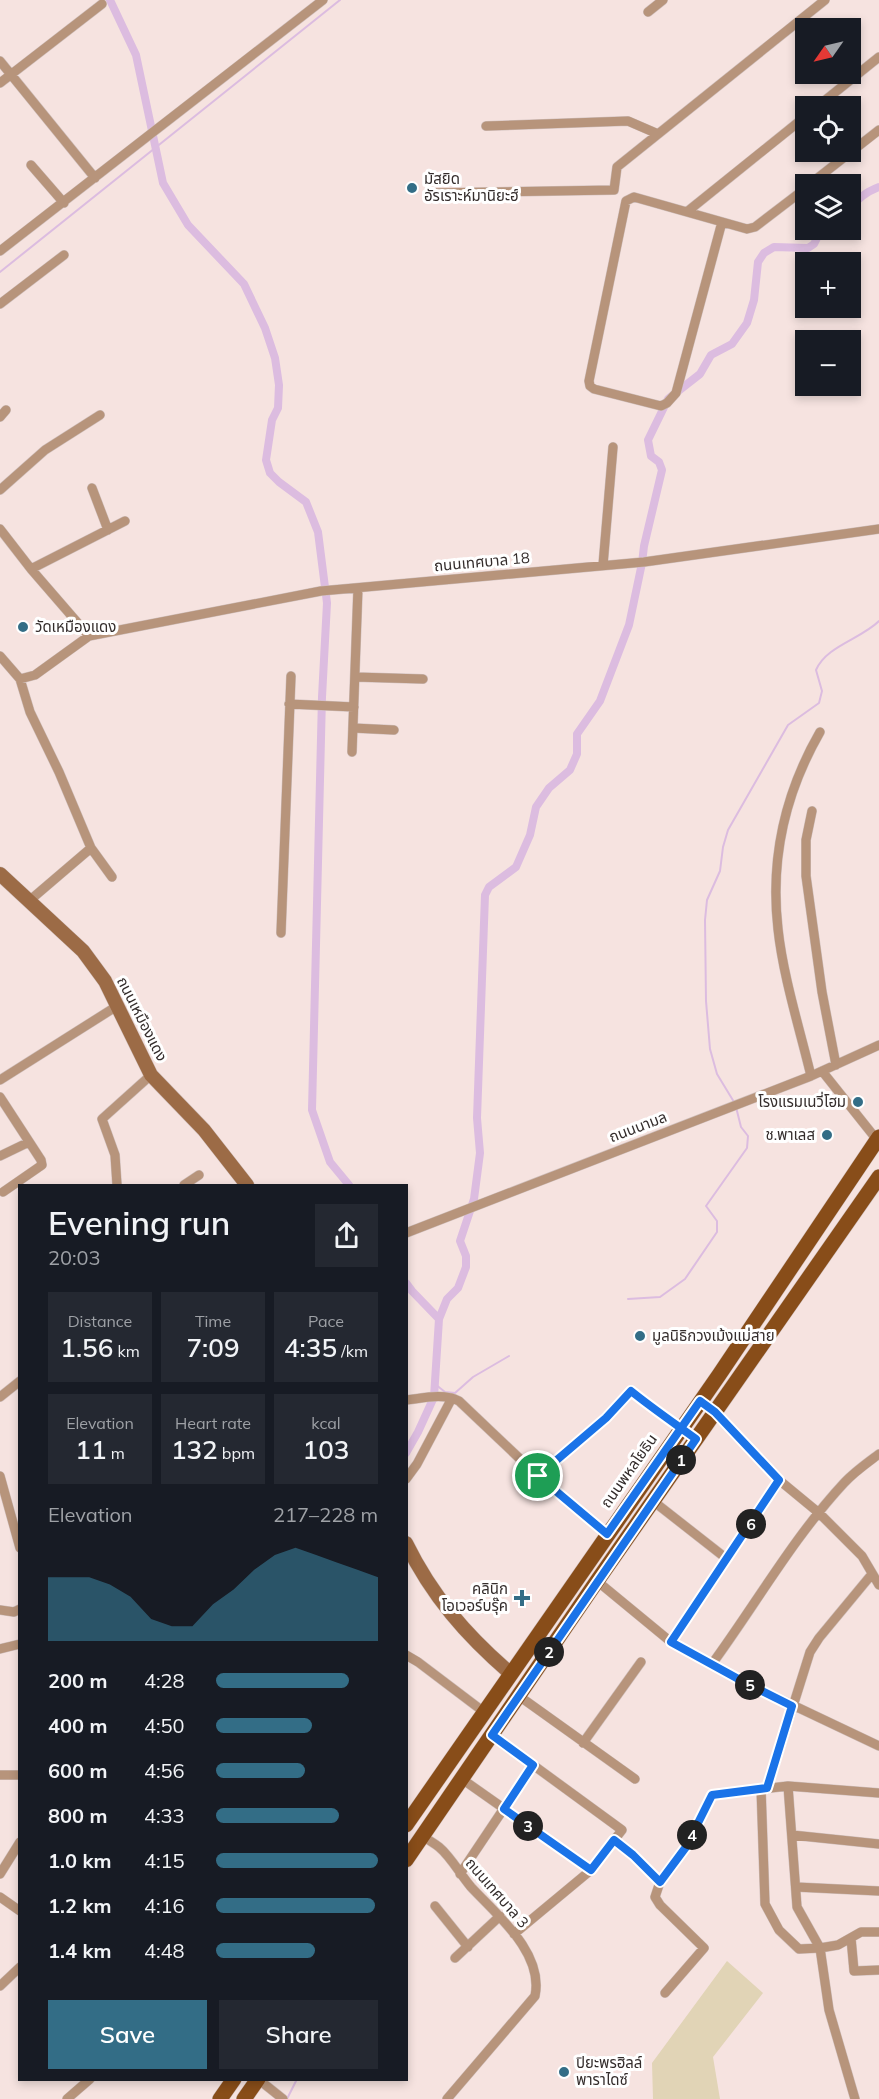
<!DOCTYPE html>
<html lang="en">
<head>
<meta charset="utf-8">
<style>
  :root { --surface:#171b24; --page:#242831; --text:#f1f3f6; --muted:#9ea1a6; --accent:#336d86 }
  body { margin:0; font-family:Mulish,"Noto Sans Thai",sans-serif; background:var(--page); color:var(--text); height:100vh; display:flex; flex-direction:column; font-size:22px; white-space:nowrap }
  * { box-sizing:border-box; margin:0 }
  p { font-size:20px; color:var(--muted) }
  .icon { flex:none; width:33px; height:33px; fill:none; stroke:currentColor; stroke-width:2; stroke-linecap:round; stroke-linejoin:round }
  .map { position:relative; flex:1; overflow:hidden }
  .sheet { position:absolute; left:18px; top:1184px; width:390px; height:897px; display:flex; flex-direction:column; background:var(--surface); border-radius:0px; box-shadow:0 3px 9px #0003 }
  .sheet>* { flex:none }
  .needle { width:39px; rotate:236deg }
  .controls { position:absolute; left:795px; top:18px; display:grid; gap:12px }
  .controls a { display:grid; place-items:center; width:66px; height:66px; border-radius:0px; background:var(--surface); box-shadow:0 3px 9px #0003; font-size:30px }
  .pin { position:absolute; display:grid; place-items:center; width:51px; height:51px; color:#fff; margin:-26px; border:3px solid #fff; border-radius:50%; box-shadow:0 2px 6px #0007 }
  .km { position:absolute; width:30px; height:30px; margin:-15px; border-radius:50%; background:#222; color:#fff; font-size:16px; line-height:30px; text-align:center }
  .round { display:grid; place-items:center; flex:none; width:63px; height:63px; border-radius:0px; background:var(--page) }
  .summary { display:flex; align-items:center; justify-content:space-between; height:102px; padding:0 30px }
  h1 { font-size:33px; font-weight:600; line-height:45px }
  .stats { display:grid; grid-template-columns:repeat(3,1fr); gap:9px; height:102px; padding:6px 30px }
  .stats div { display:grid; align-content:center; border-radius:0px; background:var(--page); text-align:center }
  .stats b { font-size:26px; font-weight:600 }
  .stats small { font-size:16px; font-weight:400 }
  .stats p { font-size:16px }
  .chart { height:168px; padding:12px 30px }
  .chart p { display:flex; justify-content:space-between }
  .chart svg { width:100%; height:108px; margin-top:6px; fill:var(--accent); opacity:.7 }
  .action { display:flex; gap:12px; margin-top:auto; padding:12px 30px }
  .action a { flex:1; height:69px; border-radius:0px; background:var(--accent); color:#fff; font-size:24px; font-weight:600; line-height:69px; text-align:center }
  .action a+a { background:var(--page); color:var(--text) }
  ul { padding:0 30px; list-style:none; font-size:20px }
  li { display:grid; grid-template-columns:96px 72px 1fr; align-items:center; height:45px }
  li i { height:15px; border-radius:8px; background:var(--accent) }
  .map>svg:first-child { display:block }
  .green { fill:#e1d4b6 }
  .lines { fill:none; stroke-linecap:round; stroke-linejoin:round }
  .stream { stroke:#dcbce0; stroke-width:2 }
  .canal { stroke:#dcbce0; stroke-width:8 }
  .street-casing { stroke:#cfbfbc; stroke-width:10 }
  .secondary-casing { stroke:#cfbfbc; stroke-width:15 }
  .primary-casing { stroke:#cfbfbc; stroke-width:16 }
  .street { stroke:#b7947b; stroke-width:9 }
  .secondary { stroke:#9c6b46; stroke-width:14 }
  .primary { stroke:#884d19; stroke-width:15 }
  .route-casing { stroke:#fff; stroke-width:12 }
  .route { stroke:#1a73e8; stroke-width:8 }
  .poi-dot { fill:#336d86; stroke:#fff; stroke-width:2 }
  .labels { text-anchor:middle; stroke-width:6; stroke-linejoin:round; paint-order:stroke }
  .poi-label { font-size:15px; fill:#342d2c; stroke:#fff; text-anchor:start }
  .street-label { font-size:15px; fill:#342d2c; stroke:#fff }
</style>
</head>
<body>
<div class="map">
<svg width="879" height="2099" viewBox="0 0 879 2099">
  <rect width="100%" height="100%" fill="#f6e3e0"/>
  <path class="green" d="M727,1961l36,32 -50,64 7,42h-67l-1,-36z"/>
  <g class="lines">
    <path class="stream" d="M0,272l340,-272
      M734,1102l-17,-28 -7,-25 -4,-48 -1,-81 2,-20 13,-29 3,-24 5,-17 60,-105 31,-22 3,-12 -6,-21c10,-24 45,-31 63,-49
      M628,1299l32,-2 25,-18 32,-47v-11l-11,-15 41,-58 1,-12 -7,-9 -5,-20
      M435,1384l10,8 10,1 18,-16 36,-21
      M287,2099l10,-20"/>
    <path class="canal" d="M110,0l26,55 27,128 25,42 56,59 21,44 10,30 4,27 -1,23 -6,12 -6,40 4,13 9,9 27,20 12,30 9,71 -5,94 -10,413 18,52 19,23
      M850,210c8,-12 16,-18 29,-23
      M406,1283l6,8 27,28
      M406,1453l12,-21 16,-35 5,-78 8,-20 11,-11 8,-21v-11l-6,-15 14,-42 6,-46 -3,-35 8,-223 4,-8 27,-20 14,-32 6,-28 13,-19 21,-18 7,-16v-20l23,-33 29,-76 13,-62 2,-17 18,-76 -3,-8 -8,-6 -3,-16 20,-41 32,-25 11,-19 21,-11 15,-21 7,-23 4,-38 6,-9 10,-6 34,1 6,-4 7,-14"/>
    <g class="street-casing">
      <path id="street" d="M648,12l15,-12
        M0,61l95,117
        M0,83l102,-79
        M818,106l61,-49
        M486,126l142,-5 30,13
        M31,165l33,38
        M810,184l69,-54
        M429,193l185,-3 3,-23 208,-167
        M688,211l118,-95
        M722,222l-46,171 -9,10 -6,3 -67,-17 -4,-3 -1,-5 37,-180 8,-4 113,32 8,-2 51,-39
        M0,251l323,-251
        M0,304l64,-49
        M0,417l6,-7
        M92,488l16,42
        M0,490l45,-40 55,-35
        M0,529l31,40 58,67
        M603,565l10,-118
        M31,569l94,-48
        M0,656l20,23 15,-4 54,-39 232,-45 323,-29 235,-33
        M355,677l68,2
        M20,679l10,33 29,60 32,76 -62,53
        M289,704l65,3
        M353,728l41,2
        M352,752l6,-164
        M812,811l-6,29v36l16,116 14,73
        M91,848l21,29
        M281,933l10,-257
        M822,1071l55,69
        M811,1076c-11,-46 -28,-100 -33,-147 -8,-70 7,-136 42,-197
        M0,1080l117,-74
        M0,1097l41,63 1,5 -39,27
        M0,1156l29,-14
        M117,1185l-2,-30 -13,-36 49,-44
        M184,1185l15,-10
        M406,1233l405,-157 68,-31
        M0,1397l20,-16
        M406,1400c18,-2 37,-7 53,1l79,75 69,58
        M715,1412l64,68 40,33 43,43 17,29
        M0,1476l20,72
        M538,1476l67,-58 26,-27 50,37
        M406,1479l11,-15 35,-66
        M653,1501l74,58
        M597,1581l74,61 71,39 137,65
        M0,1610l14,2 6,-3
        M671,1642l108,-162
        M0,1649l20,-5
        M406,1655l12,7 66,50
        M712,1664c44,-60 81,-126 132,-181 10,-11 23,-20 35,-29
        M519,1696l116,83
        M492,1735l130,95 -31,40 -77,64
        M583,1743l58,-81
        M0,1775h20
        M462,1779l129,91
        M788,1786l9,121 23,41 9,62 26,89
        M761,1788l4,116 14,26 20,19 21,-1 18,-3 23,-13h18
        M767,1789l43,-137 9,-14 53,-64
        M792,1835l87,9
        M423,1836c5,4 11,7 16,11 12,10 21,27 32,40 26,28 73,66 64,109l-88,103
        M613,1841l20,14 27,27
        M0,1874l20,-32
        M460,1874l73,-109
        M796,1887l83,4
        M0,1897l20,14
        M435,1906l33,41
        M851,1938l3,33 25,-1
        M455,1958l45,-42
        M0,1986l20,-19
        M665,1993l39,-45 -44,-43 -5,-8 5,-15 26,-35 26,-52 76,-9 91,7
        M258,2079l25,20
        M67,2099l23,-20"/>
    </g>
    <g class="secondary-casing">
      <path id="secondary" d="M0,874l83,77 22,30 46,94 53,55 43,55
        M406,1543c26,53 60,92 104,130"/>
    </g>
    <g class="primary-casing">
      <path id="primary" d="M406,1825l313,-450 160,-238
        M406,1860l191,-279 282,-404
        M220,2099l14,-20
        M244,2099l14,-20"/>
    </g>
    <use href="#street" class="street"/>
    <use href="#secondary" class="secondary"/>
    <use href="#primary" class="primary"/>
  </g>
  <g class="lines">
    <g class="route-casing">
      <path id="route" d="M538,1476l68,-58 25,-27c21,17 43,32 65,48l-204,296 41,30 -29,44 87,61 23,-30 19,15 27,27 26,-35 26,-52 55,-7 25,-82 -50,-25 -71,-39 108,-162 -64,-68 -15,-11 -93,133 -69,-58"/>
    </g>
    <use href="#route" class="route"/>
  </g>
  <g class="poi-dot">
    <circle cx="412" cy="188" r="6"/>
    <circle cx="23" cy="627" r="6"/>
    <circle cx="858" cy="1102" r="6"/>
    <circle cx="827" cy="1135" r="6"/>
    <circle cx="640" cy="1336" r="6"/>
    <path d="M519 1589h6v6h6v6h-6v6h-6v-6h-6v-6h6z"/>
    <circle cx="564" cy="2072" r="6"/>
  </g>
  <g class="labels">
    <g class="poi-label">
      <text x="424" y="184">มัสยิด<tspan x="424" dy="17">อัรเราะห์มานิยะฮ์</tspan></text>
      <text x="35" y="632">วัดเหมืองแดง</text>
      <text x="846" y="1107" text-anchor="end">โรงแรมเนวี่โฮม</text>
      <text x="815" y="1140" text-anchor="end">ช.พาเลส</text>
      <text x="652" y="1341">มูลนิธิกวงเม้งแม่สาย</text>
      <text x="508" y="1594" text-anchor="end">คลินิก<tspan x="508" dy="17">โอเวอร์บรุ๊ค</tspan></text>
      <text x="576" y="2068">ปิยะพรฮิลล์<tspan x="576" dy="17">พาราไดซ์</tspan></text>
    </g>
    <g class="street-label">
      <text transform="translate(482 562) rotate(-5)" y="5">ถนนเทศบาล 18</text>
      <text transform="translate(142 1019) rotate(63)" y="5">ถนนเหมืองแดง</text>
      <text transform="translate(638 1127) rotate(-21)" y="5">ถนนนามล</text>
      <text transform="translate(629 1471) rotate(-55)" y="5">ถนนพหลโยธิน</text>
      <text transform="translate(497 1893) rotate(49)" y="5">ถนนเทศบาล 3</text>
    </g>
  </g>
</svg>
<div class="controls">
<a><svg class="needle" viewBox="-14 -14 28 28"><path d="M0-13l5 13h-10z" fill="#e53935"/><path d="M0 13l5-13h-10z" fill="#9ea1a6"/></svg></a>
<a><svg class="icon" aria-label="locate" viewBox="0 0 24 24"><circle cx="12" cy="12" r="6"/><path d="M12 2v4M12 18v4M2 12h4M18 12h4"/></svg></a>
<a><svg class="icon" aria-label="layers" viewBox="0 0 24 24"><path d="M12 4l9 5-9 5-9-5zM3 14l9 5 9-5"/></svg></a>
<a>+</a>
<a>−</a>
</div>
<div class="pin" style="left:538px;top:1476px;background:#1e9e55"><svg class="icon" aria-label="arrive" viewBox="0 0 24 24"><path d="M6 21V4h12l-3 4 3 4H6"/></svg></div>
<b class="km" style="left:681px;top:1460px">1</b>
<b class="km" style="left:549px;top:1652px">2</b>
<b class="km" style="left:528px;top:1826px">3</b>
<b class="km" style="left:692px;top:1835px">4</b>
<b class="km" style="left:750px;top:1685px">5</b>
<b class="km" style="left:751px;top:1524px">6</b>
<section class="sheet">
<div class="summary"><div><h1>Evening run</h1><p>20:03</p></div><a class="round"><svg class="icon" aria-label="share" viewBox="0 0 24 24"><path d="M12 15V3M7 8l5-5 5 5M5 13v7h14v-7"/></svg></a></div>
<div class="stats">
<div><p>Distance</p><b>1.56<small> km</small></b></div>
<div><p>Time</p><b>7:09</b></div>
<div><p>Pace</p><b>4:35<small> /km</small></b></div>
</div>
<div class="stats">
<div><p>Elevation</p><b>11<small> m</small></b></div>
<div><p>Heart rate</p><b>132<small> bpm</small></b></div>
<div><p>kcal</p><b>103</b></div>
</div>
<div class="chart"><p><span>Elevation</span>217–228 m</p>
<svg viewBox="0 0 160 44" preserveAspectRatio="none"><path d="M0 44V18L10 18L20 18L30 21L40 26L50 35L60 38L70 38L80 29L90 23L100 15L110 9L120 6L130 9L140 12L150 15L160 18V44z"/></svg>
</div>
<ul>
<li><b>200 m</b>4:28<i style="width:82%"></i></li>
<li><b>400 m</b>4:50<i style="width:59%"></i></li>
<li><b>600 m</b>4:56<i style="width:55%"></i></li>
<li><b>800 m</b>4:33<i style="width:76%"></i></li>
<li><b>1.0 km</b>4:15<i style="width:100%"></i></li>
<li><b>1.2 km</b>4:16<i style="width:98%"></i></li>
<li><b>1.4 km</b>4:48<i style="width:61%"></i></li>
</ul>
<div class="action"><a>Save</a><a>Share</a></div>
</section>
</div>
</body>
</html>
